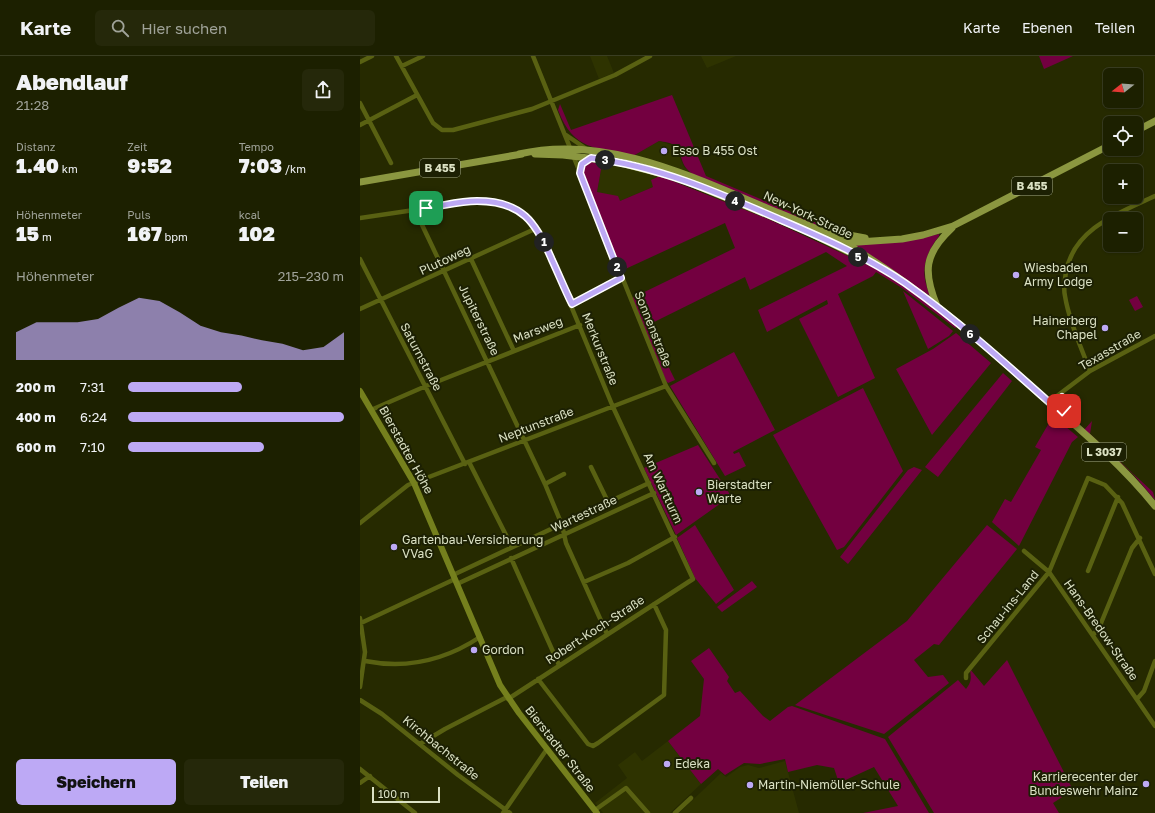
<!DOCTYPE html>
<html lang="de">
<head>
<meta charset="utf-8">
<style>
  :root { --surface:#1c2000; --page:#25280a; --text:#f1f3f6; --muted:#a0a399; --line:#3a3e22; --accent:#bda9f5 }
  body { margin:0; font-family:"Golos Text",sans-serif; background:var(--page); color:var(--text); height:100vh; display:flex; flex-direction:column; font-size:15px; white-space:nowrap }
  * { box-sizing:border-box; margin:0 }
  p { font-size:13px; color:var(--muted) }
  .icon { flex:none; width:22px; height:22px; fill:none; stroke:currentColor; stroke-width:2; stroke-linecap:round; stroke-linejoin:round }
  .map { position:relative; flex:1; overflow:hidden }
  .drawer { display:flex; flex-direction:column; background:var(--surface); width:360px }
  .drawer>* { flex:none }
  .needle { width:26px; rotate:253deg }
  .tools { position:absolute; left:743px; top:12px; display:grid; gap:8px }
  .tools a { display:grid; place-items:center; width:40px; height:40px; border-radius:6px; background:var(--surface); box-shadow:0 1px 3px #0004,0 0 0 1px var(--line); font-size:20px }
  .scale { position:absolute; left:12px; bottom:10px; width:68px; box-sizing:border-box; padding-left:4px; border:2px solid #dbe1c4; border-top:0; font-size:11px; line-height:14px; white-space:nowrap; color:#dbe1c4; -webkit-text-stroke:3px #1c2003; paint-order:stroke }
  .pin { position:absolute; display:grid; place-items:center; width:34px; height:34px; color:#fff; margin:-17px; border-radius:8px; box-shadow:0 2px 6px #0006 }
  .km { position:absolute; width:20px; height:20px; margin:-10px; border-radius:50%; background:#222; color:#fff; font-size:11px; line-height:20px; text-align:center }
  .round { display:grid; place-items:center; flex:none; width:42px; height:42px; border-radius:6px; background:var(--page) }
  .head { display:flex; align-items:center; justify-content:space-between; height:68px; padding:0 16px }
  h1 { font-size:22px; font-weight:800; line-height:30px }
  .metrics { display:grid; grid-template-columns:repeat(3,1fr); gap:6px; height:68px; padding:4px 16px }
  .metrics div { display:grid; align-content:center }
  .metrics b { font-size:20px; font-weight:800 }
  .metrics small { font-size:11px; font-weight:400 }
  .metrics p { font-size:11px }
  .chart { height:112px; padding:8px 16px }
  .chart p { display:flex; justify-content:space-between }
  .chart svg { width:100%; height:72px; margin-top:4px; fill:var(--accent); opacity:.7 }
  .action { display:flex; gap:8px; margin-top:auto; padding:8px 16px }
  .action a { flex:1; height:46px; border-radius:6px; background:var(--accent); color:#111; font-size:16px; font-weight:800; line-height:46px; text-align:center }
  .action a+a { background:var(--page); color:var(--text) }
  ul { padding:0 16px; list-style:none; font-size:13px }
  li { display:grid; grid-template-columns:64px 48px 1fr; align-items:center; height:30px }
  li i { height:10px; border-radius:5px; background:var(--accent) }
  header { display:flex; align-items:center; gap:24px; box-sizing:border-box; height:56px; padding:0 20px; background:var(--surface); border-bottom:1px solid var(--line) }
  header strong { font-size:19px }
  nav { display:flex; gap:22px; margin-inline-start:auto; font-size:14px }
  .search { width:280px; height:36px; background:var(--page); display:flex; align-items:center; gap:10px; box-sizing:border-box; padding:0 14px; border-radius:6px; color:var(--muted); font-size:15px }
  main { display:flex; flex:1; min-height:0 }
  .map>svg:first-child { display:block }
  .built { fill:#2e3300 }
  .green { fill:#730040 }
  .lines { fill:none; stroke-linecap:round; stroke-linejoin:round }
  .minor { stroke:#596112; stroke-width:4.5 }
  .secondary { stroke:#75801d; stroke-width:6 }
  .primary { stroke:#8b9740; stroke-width:7 }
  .route-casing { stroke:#fff; stroke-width:8 }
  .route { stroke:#bda9f5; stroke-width:5 }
  .poi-dot { fill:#bda9f5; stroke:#1c2003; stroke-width:1.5 }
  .labels { text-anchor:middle; stroke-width:4; stroke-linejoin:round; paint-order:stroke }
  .shield { fill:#1c2003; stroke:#a2a78a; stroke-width:1 }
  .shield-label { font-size:11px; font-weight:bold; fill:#dbe1c4 }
  .poi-label { font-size:12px; fill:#dbe1c4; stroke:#1c2003; text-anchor:start }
  .street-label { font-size:12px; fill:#dbe1c4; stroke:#1c2003 }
</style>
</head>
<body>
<header>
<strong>Karte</strong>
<div class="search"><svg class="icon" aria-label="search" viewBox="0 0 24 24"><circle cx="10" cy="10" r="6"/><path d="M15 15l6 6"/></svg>Hier suchen</div>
<nav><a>Karte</a><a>Ebenen</a><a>Teilen</a></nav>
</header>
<main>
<section class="drawer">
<div class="head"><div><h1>Abendlauf</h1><p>21:28</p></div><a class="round"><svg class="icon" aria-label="share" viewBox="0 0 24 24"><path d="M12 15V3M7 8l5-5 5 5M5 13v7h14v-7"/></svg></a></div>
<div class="metrics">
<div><p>Distanz</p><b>1.40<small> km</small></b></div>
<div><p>Zeit</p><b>9:52</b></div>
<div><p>Tempo</p><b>7:03<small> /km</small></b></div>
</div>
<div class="metrics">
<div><p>Höhenmeter</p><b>15<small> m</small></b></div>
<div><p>Puls</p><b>167<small> bpm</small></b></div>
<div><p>kcal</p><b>102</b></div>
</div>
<div class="chart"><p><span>Höhenmeter</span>215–230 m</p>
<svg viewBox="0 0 160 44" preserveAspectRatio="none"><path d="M0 44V27L10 21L20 21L30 21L40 19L50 12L60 6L70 8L80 15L90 23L100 27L110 29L120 32L130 34L140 38L150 36L160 27V44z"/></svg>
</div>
<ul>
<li><b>200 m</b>7:31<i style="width:53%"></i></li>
<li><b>400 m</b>6:24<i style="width:100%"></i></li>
<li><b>600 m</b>7:10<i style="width:63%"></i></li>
</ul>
<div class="action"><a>Speichern</a><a>Teilen</a></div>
</section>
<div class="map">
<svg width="795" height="757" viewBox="0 0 795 757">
  <rect width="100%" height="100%" fill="#262a00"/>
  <path class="built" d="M230,0h17l7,17 -15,6z
    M341,0h35l-29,12z
    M299,85l16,5 9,21 11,9 -62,-20z
    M242,108h12l46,12 -7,11 -33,14 -23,-9z
    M308,685l33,43 -31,29h-67l-8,-10 32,-25 -9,-13 17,-13 7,9z
    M425,705l14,52h-120l42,-40 5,4 14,-10 8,-2 11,3z"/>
  <path class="green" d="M679,0h34l-29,13z
    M312,39l34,81 132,56 -22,-7 -121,-49c-17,-12 -10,-18 -20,-30 -4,-4 -11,-4 -16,-5l-26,15c-38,-9 -59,-5 -75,-46l2,-6 11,26z
    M230,106l12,2 -5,28 21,4 2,5 33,-14 -2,-7 9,-4 108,43 108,50 41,26 41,31 -3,2 -53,-40 -26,-16 -3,4 -35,18 37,84 -37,19 -39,-78 29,-15 -1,-4 -60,32 -9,-22 89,-44 -21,-14 -76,38 -5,-13 -97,48 27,55 -7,3 -2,-2 -34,-83 103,-50 -10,-25 -104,48 -37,-95 -1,-8z
    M579,178v2c-11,14 -18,30 -13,48 1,5 3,8 4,12l-79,-51 51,-3z
    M543,235l50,40 -4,5 -21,13z
    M777,240l6,11 -8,4 -6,-11z
    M596,277l35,30 -59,72 -36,-66 37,-20z
    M374,296l41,78 -42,22 1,2 5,-2 7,14 -21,10 -55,-90z
    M643,317l9,8 -74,96 -13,-10z
    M503,332l40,83 -59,76 -7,3 -64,-115z
    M693,360l25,21 -6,5 -53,104 -27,-24 13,-23 6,3 30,-52 -6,-3z
    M732,365l-2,13 63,58 2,8 -22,-26 -49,-44z
    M338,389l33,51 -55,39 -32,-67z
    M554,411l8,3 -74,94 -8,-7 68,-87z
    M335,469l39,65 -18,14 -21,-26 -18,-40z
    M627,469l30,24 -78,96 -5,-1 -20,16 14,17 15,-2 6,8 -65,51 -89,-29 112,-84z
    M392,525l5,6 -35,25 -5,-5z
    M349,592l20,29 -2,4 8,12 5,-2 23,25 7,5 18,-14 4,-1 93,33 44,74h-66l35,-7 -24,-39 -35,16 -5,-15 -17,-3 -29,7 -3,-13 -25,5 -16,-1 -19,12 -7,-6 -17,15 -33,-43 32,-25 4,-37 -13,-18z
    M647,604l66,130 -20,13 6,10h-125l-46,-76 70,-57 8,9c6,-7 5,-12 4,-20l14,17z"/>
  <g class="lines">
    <path class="minor" d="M36,0l37,67 9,7h11l79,-21 83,-34 35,-19
      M173,0l133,330 48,77
      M0,6l12,-6
      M42,10l21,-10
      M0,47l31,60
      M0,69l57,-30
      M206,79l19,13
      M220,117l2,-9 7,-5
      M55,154l130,274 17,41 4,18 41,91
      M0,162l115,-17c27,1 53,9 67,35l71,171 80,172 -185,120
      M0,203l105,205
      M111,203l43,92
      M212,248l49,-26
      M0,253l177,-81
      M730,315c-9,-24 -21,-50 -25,-75 -2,-8 0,-17 1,-24 8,-44 53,-59 89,-76
      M702,341l4,19
      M689,346l41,-31 65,-35
      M11,354l55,-24 154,-61
      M109,406l43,85
      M231,411l17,35
      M185,428l19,-10
      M0,467l48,-38 258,-99
      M664,495l25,21 106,154
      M151,502l48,107
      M728,515l30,-74
      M93,519l196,-92
      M224,526l44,-19 47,-26
      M97,528l197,-91
      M0,562l5,34 -5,35
      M1,567l94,-44
      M733,579l6,-7 33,-80 8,-10
      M5,605c41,8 79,0 115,-24
      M606,622v-5l83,-101 39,-94 17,7 17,18 33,71
      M178,623l50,65 5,2 5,-3 66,-48 2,-65 -12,-26
      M777,643l7,-8 11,-30
      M0,644l22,14 76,61 52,38
      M60,688l25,-15 62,-32
      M0,713l55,44
      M0,727l10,-7
      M235,754l31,-22 22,25
      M143,757l44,-64
      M315,757l16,-15"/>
    <path class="secondary" d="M0,335l54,92 86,202 19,28 78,100"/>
    <path class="primary" d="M776,75l19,-10
      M159,98c81,-19 163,18 236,49 30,13 62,24 90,40 73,43 137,99 199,155 39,34 79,68 111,108
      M175,98l28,1 50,6 65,17 124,51 55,27
      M0,126l162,-28
      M467,175l38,7
      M484,187l58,-4 21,-4 30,-9 157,-81
      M577,250c-14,-34 -13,-52 15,-78"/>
  </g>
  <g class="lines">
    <g class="route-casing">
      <path id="route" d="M66,152c16,-2 34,-7 51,-7 45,0 59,21 75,59 7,15 13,30 20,44l49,-26 -41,-105 2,-9 9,-6c67,8 128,35 190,62 42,18 86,37 124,63 51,36 98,78 145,120l6,-1 6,-5 2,14"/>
    </g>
    <use href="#route" class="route"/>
  </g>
  <g class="poi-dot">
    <circle cx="304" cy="95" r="4"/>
    <circle cx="656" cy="219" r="4"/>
    <circle cx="745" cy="272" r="4"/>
    <circle cx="339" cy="436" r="4"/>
    <circle cx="34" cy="491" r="4"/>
    <circle cx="114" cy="594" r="4"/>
    <circle cx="307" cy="708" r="4"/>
    <circle cx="786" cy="728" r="4"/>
    <circle cx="390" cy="729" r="4"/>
  </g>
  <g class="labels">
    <g class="shield">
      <rect x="60" y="103" width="40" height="18" rx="3"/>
      <rect x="652" y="121" width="40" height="18" rx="3"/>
      <rect x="722" y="387" width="44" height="18" rx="3"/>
    </g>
    <g class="shield-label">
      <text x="80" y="116">B 455</text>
      <text x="672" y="134">B 455</text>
      <text x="744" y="400">L 3037</text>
    </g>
    <g class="poi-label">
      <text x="312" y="99">Esso B 455 Ost</text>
      <text x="664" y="216">Wiesbaden<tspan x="664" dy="14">Army Lodge</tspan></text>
      <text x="737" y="269" text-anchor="end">Hainerberg<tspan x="737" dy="14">Chapel</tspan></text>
      <text x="347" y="433">Bierstadter<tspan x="347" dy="14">Warte</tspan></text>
      <text x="42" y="488">Gartenbau-Versicherung<tspan x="42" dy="14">VVaG</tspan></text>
      <text x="122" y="598">Gordon</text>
      <text x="315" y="712">Edeka</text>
      <text x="778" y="725" text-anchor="end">Karrierecenter der<tspan x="778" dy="14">Bundeswehr Mainz</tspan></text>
      <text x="398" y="733">Martin-Niemöller-Schule</text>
    </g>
    <g class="street-label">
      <text transform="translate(448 159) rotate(25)" y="4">New-York-Straße</text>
      <text transform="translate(85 204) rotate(-25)" y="4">Plutoweg</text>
      <text transform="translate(119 264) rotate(64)" y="4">Jupiterstraße</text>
      <text transform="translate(293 273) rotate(68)" y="4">Sonnenstraße</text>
      <text transform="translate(178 274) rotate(-21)" y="4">Marsweg</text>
      <text transform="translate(240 293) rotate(68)" y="4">Merkurstraße</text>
      <text transform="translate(750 294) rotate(-30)" y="4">Texasstraße</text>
      <text transform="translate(61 301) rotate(62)" y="4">Saturnstraße</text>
      <text transform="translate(176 369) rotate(-21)" y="4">Neptunstraße</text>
      <text transform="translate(46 394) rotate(61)" y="4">Bierstadter Höhe</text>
      <text transform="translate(303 432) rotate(65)" y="4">Am Wartturm</text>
      <text transform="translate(224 458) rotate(-25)" y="4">Wartestraße</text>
      <text transform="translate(648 551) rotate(-51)" y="4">Schau-ins-Land</text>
      <text transform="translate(235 574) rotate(-33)" y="4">Robert-Koch-Straße</text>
      <text transform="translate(741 574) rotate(55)" y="4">Hans-Bredow-Straße</text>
      <text transform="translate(81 692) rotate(39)" y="4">Kirchbachstraße</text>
      <text transform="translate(200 693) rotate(52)" y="4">Bierstadter Straße</text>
    </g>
  </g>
</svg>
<div class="tools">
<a><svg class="needle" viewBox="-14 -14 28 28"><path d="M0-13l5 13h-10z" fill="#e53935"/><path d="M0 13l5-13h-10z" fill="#a0a399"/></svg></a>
<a><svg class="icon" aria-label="locate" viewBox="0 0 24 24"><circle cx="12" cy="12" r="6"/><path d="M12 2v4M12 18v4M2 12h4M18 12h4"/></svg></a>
<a>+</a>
<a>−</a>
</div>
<div class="scale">100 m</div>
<div class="pin" style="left:66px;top:152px;background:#1e9e55"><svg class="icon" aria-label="arrive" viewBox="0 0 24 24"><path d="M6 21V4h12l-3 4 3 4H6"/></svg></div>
<div class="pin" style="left:704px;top:355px;background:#d93025"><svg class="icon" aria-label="check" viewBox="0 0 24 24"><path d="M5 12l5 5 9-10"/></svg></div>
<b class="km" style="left:184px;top:186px">1</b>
<b class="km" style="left:257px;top:211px">2</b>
<b class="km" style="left:245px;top:104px">3</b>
<b class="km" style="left:375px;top:145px">4</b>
<b class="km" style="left:498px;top:201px">5</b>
<b class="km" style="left:610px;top:278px">6</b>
</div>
</main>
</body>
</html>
